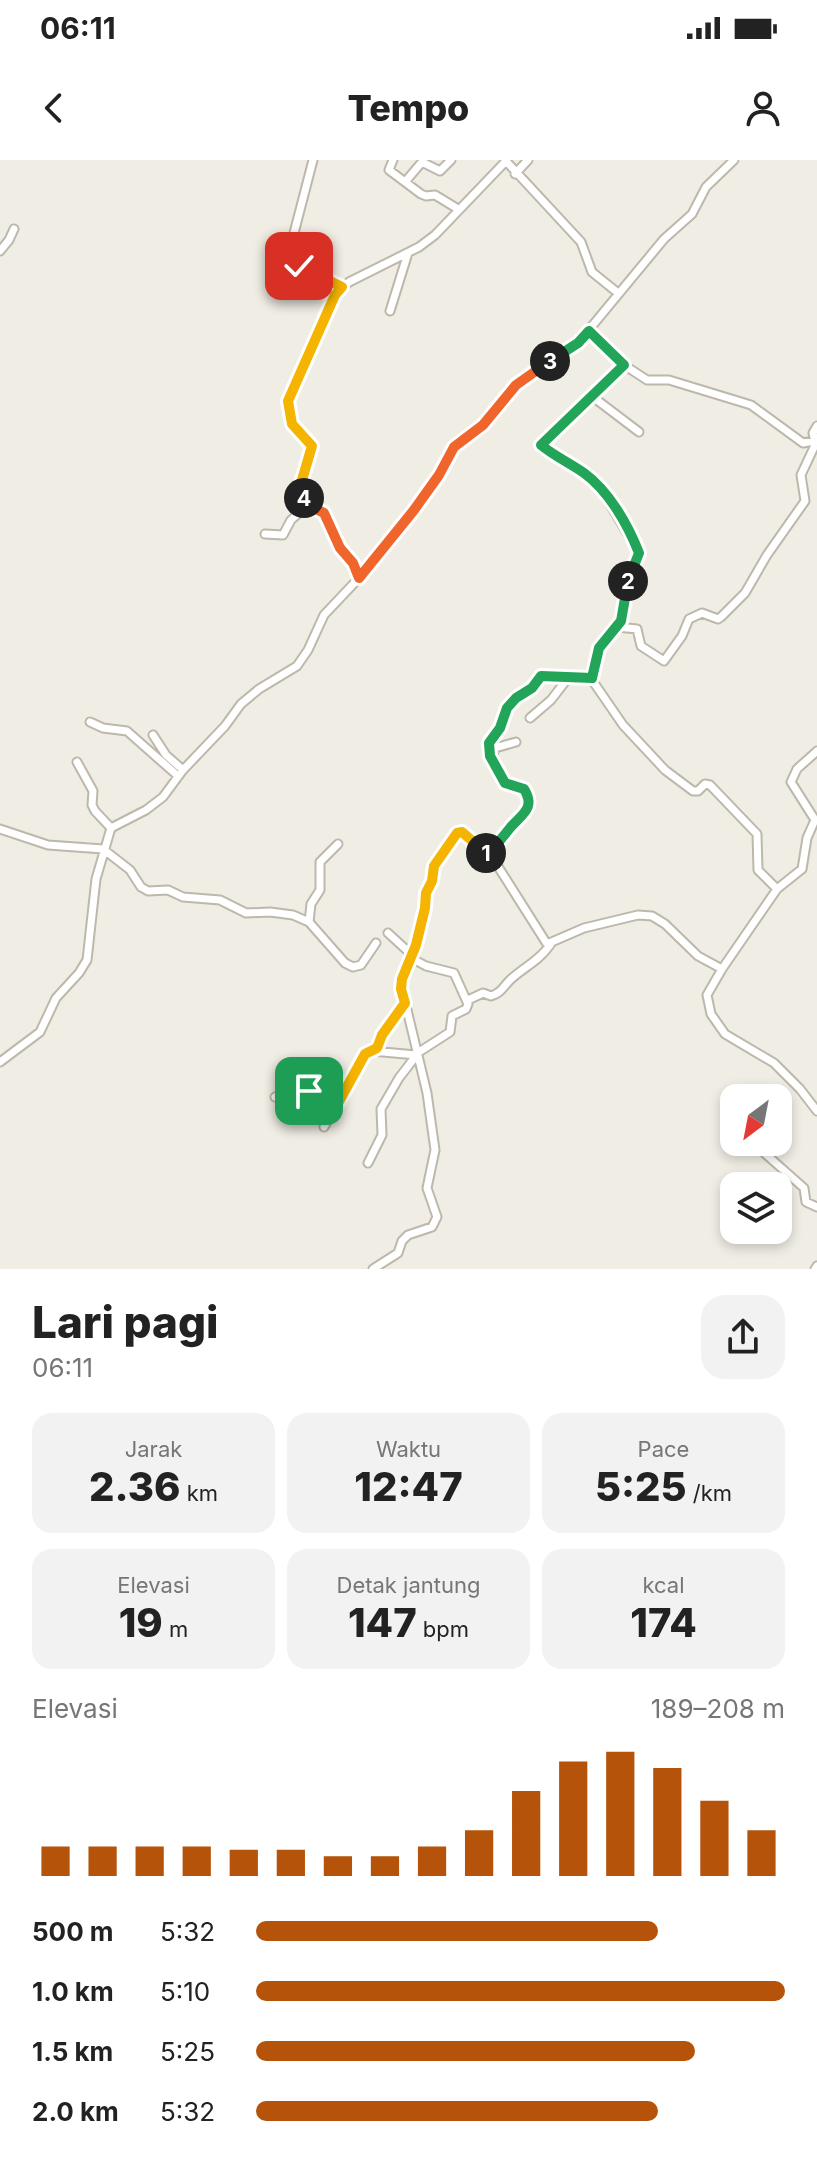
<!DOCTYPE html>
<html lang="id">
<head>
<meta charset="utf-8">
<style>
  :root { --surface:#fff; --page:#f2f2f2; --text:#222; --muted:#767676; --accent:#b45309 }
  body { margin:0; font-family:Inter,sans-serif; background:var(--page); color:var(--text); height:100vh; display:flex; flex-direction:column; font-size:30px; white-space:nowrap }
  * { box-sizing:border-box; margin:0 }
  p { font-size:26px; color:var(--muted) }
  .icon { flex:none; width:44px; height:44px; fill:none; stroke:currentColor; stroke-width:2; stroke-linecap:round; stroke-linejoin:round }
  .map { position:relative; height:1109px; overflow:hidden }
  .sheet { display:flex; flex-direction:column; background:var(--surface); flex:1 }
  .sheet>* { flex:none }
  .needle { width:52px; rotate:212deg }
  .fabs { position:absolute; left:720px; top:924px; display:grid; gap:16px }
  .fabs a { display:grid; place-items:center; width:72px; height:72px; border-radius:16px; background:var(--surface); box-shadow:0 4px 12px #0003; font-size:40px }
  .pin { position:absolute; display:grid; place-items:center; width:68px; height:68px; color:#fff; margin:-34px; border-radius:16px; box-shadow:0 4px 12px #0006 }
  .km { position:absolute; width:40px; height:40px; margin:-20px; border-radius:50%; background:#222; color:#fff; font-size:22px; line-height:40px; text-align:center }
  .round { display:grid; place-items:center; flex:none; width:84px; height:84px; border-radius:24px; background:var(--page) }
  .head { display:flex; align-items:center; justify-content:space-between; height:136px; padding:0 32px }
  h1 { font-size:44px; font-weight:800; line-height:60px }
  .figures { display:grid; grid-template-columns:repeat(3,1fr); gap:12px; height:136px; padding:8px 32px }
  .figures div { display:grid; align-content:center; border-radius:20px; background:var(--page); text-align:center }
  .figures b { font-size:40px; font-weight:800 }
  .figures small { font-size:22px; font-weight:400 }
  .figures p { font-size:22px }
  .chart { height:224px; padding:16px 32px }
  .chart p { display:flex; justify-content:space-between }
  .chart svg { width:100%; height:144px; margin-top:8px; stroke:var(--accent); stroke-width:6 }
  ul { padding:0 32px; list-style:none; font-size:26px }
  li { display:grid; grid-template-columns:128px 96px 1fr; align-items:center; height:60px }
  li i { height:20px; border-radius:10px; background:var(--accent) }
  .status { display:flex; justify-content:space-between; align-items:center; height:56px; padding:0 40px; background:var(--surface); direction:ltr }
  .status svg { height:22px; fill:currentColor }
  header { display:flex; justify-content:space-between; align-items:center; height:104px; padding:0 32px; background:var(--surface); font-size:36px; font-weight:800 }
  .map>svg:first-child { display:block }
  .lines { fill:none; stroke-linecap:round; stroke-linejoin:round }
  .minor-casing { stroke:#beb7ab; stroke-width:11 }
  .minor { stroke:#fff; stroke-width:7 }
  .split-1-casing { stroke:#fff; stroke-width:16 }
  .split-2-casing { stroke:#fff; stroke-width:16 }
  .split-3-casing { stroke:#fff; stroke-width:16 }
  .split-4-casing { stroke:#fff; stroke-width:16 }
  .split-5-casing { stroke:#fff; stroke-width:16 }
  .split-1 { stroke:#f5b400; stroke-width:10 }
  .split-2 { stroke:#22a559; stroke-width:10 }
  .split-3 { stroke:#22a559; stroke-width:10 }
  .split-4 { stroke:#f0652b; stroke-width:10 }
  .split-5 { stroke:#f5b400; stroke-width:10 }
</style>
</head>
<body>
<div class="status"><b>06:11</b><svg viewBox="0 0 49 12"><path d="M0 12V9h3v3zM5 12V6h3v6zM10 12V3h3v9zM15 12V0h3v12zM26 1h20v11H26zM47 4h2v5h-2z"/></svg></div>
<header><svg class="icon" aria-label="back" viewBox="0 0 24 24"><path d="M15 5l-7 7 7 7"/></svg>Tempo<svg class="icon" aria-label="person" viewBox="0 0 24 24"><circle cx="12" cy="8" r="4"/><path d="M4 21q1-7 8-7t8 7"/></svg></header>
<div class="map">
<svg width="817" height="1109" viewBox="0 0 817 1109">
  <rect width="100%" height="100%" fill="#f0ede4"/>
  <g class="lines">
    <g class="minor-casing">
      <path id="minor" d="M393,0l-4,10 16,12 17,-20 18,9 11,-11
        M505,0l76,82 11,30 26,21
        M515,14l13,-14
        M405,22l16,12 5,2 9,-1 23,14
        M294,73l19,-73
        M0,91l9,-11 5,-11
        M299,106l43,21
        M390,151l18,-58
        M589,171l35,34 23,15h22l82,25 52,38 11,-2
        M624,205l-83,80 57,39 41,69 -14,35 -4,33 -22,27 -5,16 -2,16 31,45 42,45 28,21h5l7,-7 5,1 47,49 1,36 19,19
        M593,237l46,35
        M815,282l-2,-9 4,-7
        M265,374l18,1 8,-15 17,-15
        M359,418l55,-68 25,-35 15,-28 29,-22 33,-40 62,-42 86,-104 28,-25 14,-27 28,-27
        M617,467l20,2 4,17 23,15 18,-25 7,-17 13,-6 16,6 3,-2 24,-24 22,-38 38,-54 -4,-26 15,-32
        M530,558l21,-18 17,-22
        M90,562l13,6 24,3 51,45
        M153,575l13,20 17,15
        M817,591l-20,18 -6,13 24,38 -8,18 -5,31 -25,20 -55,80 -15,26 4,19 14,20 49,29 26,26 17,22
        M493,596l2,-8 21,-6
        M77,602l16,29 -1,14 3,6 16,17
        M0,669l48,16 55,4 27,21 11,17 7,4 20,-1 15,7 37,3 26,13 24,-1 23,3 16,7 36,41 8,4 8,-2 15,-22
        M488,695c8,-9 15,-18 22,-27 12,-14 26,-20 14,-39l-19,-6 -15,-27 -1,-13 11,-15 7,-20 9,-10 16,-10 9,-12 51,2
        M309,762l2,-18 9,-14v-28l18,-18
        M388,773l24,22
        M468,840l15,-7 8,3c10,-3 12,-9 19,-16 14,-13 29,-19 40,-35
        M372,891l33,-48
        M0,902l40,-30 16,-34 23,-25 8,-13 9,-81 15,-51 35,-18 17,-13 20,-27 42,-44 16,-22 18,-15 38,-23 11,-16 16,-35 35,-37 -6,-15 -13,-15 -14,-31 -2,-4 -16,-8c-10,-20 -3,-39 4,-59 -13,-18 -23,-19 -24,-45l47,-106 14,-13 70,-35 16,-12 71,-74
        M275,937l28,-12 28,31
        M324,967l41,-73 7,-3 44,4
        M752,982l52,46 2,14 11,5
        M368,1003l14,-28 -1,-26 18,-31 20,-26 31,-20 2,-16 14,-7 2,-5 -14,-31 -28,-7 -15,-8
        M373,1109l25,-16 4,-12 6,-6 24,-8 5,-10 -10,-29 8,-38 -8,-57 -26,-108 22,-67 3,-25 6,-12 2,-15 23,-33 5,-1 35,33 50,79 37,-16 54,-13 14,1 13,8 33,32 24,13
        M815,1109l2,-3"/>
    </g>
    <use href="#minor" class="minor"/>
  </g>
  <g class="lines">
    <g class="split-1-casing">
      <path id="split-1" d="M309,931l22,25 34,-62 12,-6 5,-13 23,-32 -4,-14 1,-10 14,-34 9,-37 1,-15 6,-12 2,-15 23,-33 5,-1 24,21"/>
    </g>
    <g class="split-2-casing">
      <path id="split-2" d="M486,693l2,2c7,-9 15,-18 22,-27 12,-14 26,-20 14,-39l-19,-6 -15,-27 -1,-13 11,-15 7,-20 9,-10 16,-10 9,-12 51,2 7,-30 22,-27 7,-40"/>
    </g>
    <g class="split-3-casing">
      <path id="split-3" d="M550,201l28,-18 11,-12 35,34 -83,80c13,11 29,18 43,28 25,18 44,52 55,80l-11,28"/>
    </g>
    <g class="split-4-casing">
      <path id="split-4" d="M304,338l4,7 16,8 16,35 13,15 6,15 55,-68 25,-35 15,-28 29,-22 33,-40 34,-24"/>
    </g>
    <g class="split-5-casing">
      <path id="split-5" d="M299,106l43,21 -7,8 -47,106 4,23 20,22 -10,34 2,18"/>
    </g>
    <use href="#split-1" class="split-1"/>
    <use href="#split-2" class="split-2"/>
    <use href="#split-3" class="split-3"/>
    <use href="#split-4" class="split-4"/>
    <use href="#split-5" class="split-5"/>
  </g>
</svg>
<div class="fabs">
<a><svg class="needle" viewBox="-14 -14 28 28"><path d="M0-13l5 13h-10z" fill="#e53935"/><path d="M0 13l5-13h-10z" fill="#767676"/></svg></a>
<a><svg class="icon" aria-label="layers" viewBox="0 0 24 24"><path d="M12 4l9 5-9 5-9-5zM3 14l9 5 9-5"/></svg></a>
</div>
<div class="pin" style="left:309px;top:931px;background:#1e9e55"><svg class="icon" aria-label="arrive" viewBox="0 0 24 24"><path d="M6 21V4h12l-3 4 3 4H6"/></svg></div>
<div class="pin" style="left:299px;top:106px;background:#d93025"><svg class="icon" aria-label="check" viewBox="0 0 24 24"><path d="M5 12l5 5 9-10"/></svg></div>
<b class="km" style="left:486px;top:693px">1</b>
<b class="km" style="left:628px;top:421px">2</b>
<b class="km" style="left:550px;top:201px">3</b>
<b class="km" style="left:304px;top:338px">4</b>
</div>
<section class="sheet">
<div class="head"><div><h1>Lari pagi</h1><p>06:11</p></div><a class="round"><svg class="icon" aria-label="share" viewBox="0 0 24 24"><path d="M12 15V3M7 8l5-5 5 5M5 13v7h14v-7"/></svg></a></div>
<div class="figures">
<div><p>Jarak</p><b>2.36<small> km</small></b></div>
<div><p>Waktu</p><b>12:47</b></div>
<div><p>Pace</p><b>5:25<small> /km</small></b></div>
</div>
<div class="figures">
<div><p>Elevasi</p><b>19<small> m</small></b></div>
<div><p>Detak jantung</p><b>147<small> bpm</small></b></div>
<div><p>kcal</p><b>174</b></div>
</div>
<div class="chart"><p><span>Elevasi</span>189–208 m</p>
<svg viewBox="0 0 160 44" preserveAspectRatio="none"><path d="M5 44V35M15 44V35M25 44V35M35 44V35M45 44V36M55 44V36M65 44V38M75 44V38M85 44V35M95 44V30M105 44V18M115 44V9M125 44V6M135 44V11M145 44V21M155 44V30"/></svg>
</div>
<ul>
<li><b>500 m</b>5:32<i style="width:76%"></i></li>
<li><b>1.0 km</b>5:10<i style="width:100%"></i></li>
<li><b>1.5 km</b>5:25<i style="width:83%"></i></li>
<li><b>2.0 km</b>5:32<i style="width:76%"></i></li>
</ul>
</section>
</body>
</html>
